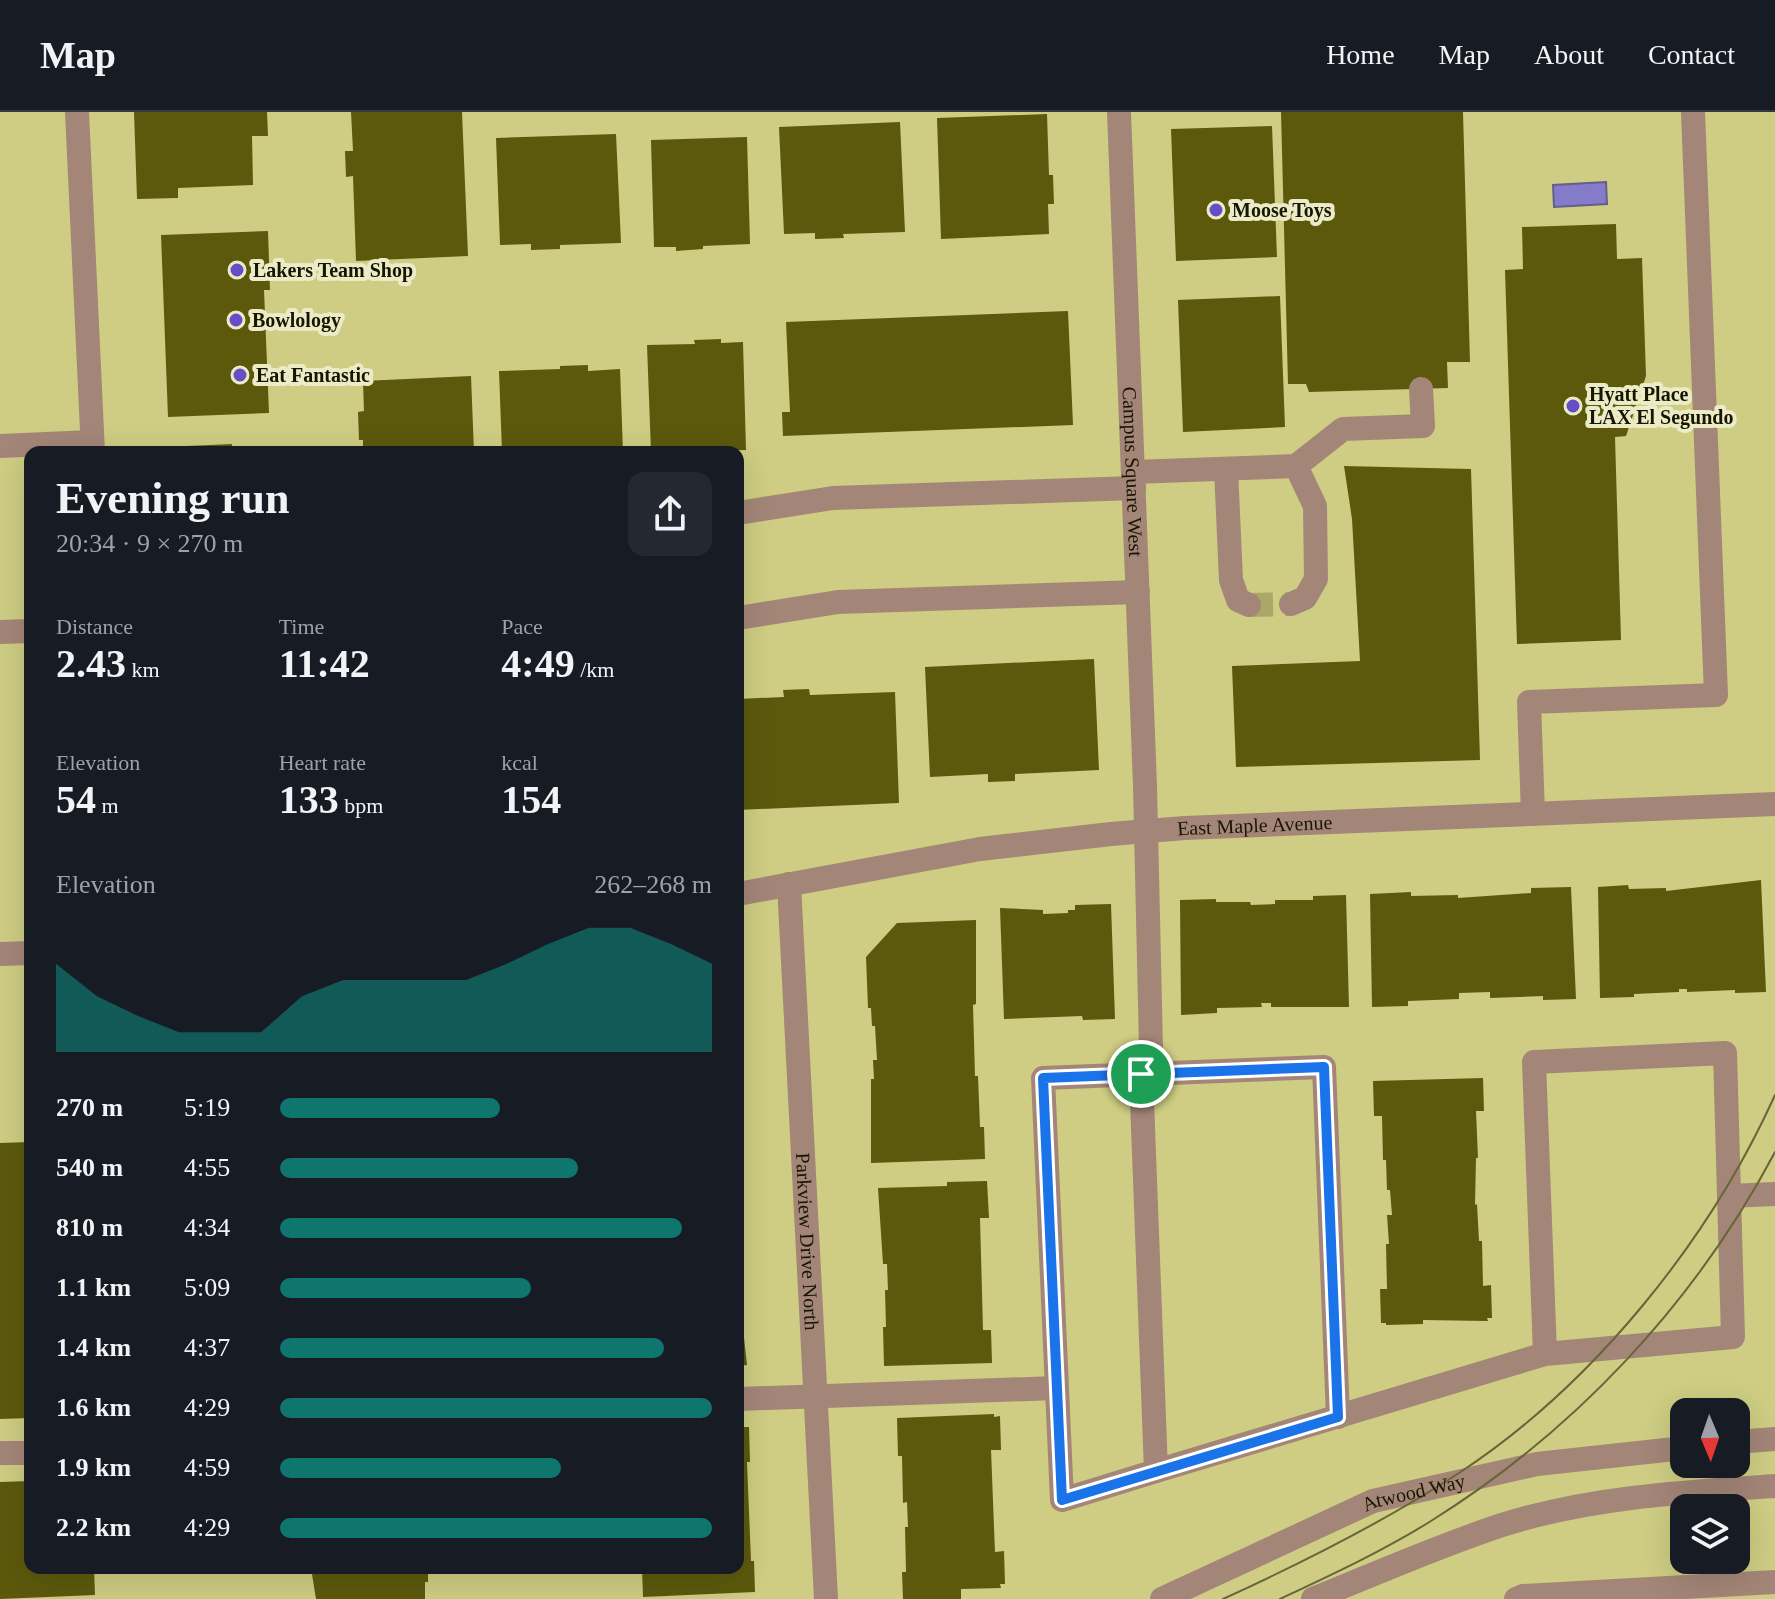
<!DOCTYPE html>
<html lang="en">
<head>
<meta charset="utf-8">
<style>
  :root { --surface:#171b24; --page:#242831; --text:#f1f3f6; --muted:#9ea1a6; --line:#363941; --accent:#0f766e }
  body { margin:0; font-family:Georgia,serif; background:var(--page); color:var(--text); height:100vh; display:flex; flex-direction:column; font-size:30px; white-space:nowrap }
  * { box-sizing:border-box; margin:0 }
  p { font-size:26px; color:var(--muted) }
  .icon { flex:none; width:44px; height:44px; fill:none; stroke:currentColor; stroke-width:2; stroke-linecap:round; stroke-linejoin:round }
  .map { position:relative; flex:1; overflow:hidden }
  .details { position:absolute; left:24px; top:334px; width:720px; height:1128px; display:flex; flex-direction:column; background:var(--surface); border-radius:16px; box-shadow:0 8px 32px #0002 }
  .details>* { flex:none }
  .needle { width:52px; rotate:178deg }
  .buttons { position:absolute; left:1670px; top:1286px; display:grid; gap:16px }
  .buttons a { display:grid; place-items:center; width:80px; height:80px; border-radius:16px; background:var(--surface); box-shadow:0 8px 32px #0002; font-size:40px }
  .pin { position:absolute; display:grid; place-items:center; width:68px; height:68px; color:#fff; margin:-34px; border:4px solid #fff; border-radius:50%; box-shadow:0 2px 8px #0007 }
  .round { display:grid; place-items:center; flex:none; width:84px; height:84px; border-radius:16px; background:var(--page) }
  .summary { display:flex; align-items:center; justify-content:space-between; height:136px; padding:0 32px }
  h1 { font-size:44px; font-weight:700; line-height:60px }
  .metrics { display:grid; grid-template-columns:repeat(3,1fr); gap:12px; height:136px; padding:8px 32px }
  .metrics div { display:grid; align-content:center }
  .metrics b { font-size:40px; font-weight:700 }
  .metrics small { font-size:22px; font-weight:400 }
  .metrics p { font-size:22px }
  .chart { height:224px; padding:16px 32px }
  .chart p { display:flex; justify-content:space-between }
  .chart svg { width:100%; height:144px; margin-top:8px; fill:var(--accent); opacity:.7 }
  ul { padding:0 32px; list-style:none; font-size:26px }
  li { display:grid; grid-template-columns:128px 96px 1fr; align-items:center; height:60px }
  li i { height:20px; border-radius:10px; background:var(--accent) }
  header { display:flex; align-items:center; gap:48px; box-sizing:border-box; height:112px; padding:0 40px; background:var(--surface); border-bottom:2px solid var(--line) }
  header strong { font-size:38px }
  nav { display:flex; gap:44px; margin-inline-start:auto; font-size:28px }
  .map>svg:first-child { display:block }
  .water { fill:#847cc9; stroke:#645d8d; stroke-width:2 }
  .building { fill:#5c590d }
  .lines { fill:none; stroke-linecap:round; stroke-linejoin:round }
  .minor-tunnel { stroke:#aaa869; stroke-width:24; stroke-dasharray:24 12; stroke-linecap:butt }
  .minor { stroke:#a48678; stroke-width:24 }
  .tram { stroke:#686639; stroke-width:2 }
  .route-casing { stroke:#fff; stroke-width:16 }
  .route { stroke:#1a73e8; stroke-width:10 }
  .poi-dot { fill:#664ec7; stroke:#ebebc7; stroke-width:3 }
  .labels { text-anchor:middle; stroke-width:8; stroke-linejoin:round; paint-order:stroke }
  .poi-label { font-size:20px; font-weight:bold; fill:#181600; stroke:#ebebc7; text-anchor:start }
  .street-label { font-size:20px; fill:#181600; stroke:#ebebc7 }
</style>
</head>
<body>
<header>
<strong>Map</strong>
<nav><a>Home</a><a>Map</a><a>About</a><a>Contact</a></nav>
</header>
<div class="map">
<svg width="1775" height="1487" viewBox="0 0 1775 1487">
  <rect width="100%" height="100%" fill="#cecd83"/>
  <path class="water" d="M1606,70l1,22 -53,3 -1,-22z"/>
  <path class="building" d="M134,0h133l1,24h-16l1,49 -75,3v10l-41,1z
    M351,0h111l6,144 -112,5 -3,-85 -7,1 -1,-26h8z
    M1281,0h182l7,250h-23l1,26 -139,4 -3,-8h-18z
    M1047,2l2,61h4l1,29h-6l1,30 -108,5 -4,-121z
    M900,10l5,110 -62,2 1,4 -29,1v-6l-31,1 -5,-107z
    M1272,14l5,131 -101,4 -5,-132z
    M616,22l5,109 -61,2v4l-29,1v-6l-31,1 -4,-107z
    M747,25l3,107 -47,2v3l-27,2v-4h-22l-3,-107z
    M1616,112l1,35 25,-1 4,118 -20,60 -11,1 6,203 -104,4 -12,-374 18,-1 -1,-42z
    M268,119l2,59h-6l5,123 -101,4 -7,-182z
    M1280,184l5,131 -102,5 -5,-132z
    M1068,199l5,114 -290,11 -1,-24h8l-4,-90z
    M721,227v4l22,-1 3,108 -95,2 -4,-107 48,-1 -1,-4z
    M588,253v6l32,-2 3,83h-121l-3,-81 61,-2v-3z
    M471,264l3,76h-111v-12h-4l-1,-28 6,-1 -1,-30z
    M232,332v8h-67l-1,-5z
    M1344,354l127,3 9,291 -244,7 -4,-101 128,-5 -8,-142z
    M1094,547l5,111 -84,4v7l-27,1v-8l-58,3 -5,-110z
    M809,577l1,6 85,-3 4,111 -161,7v-111l46,-2 -1,-7z
    M1761,768l5,112 -31,1v-3l-48,2v-3h-8v3l-45,2v3l-34,1 -2,-111 30,-2 1,4 37,-1v3z
    M1571,775l5,112 -33,1v-4l-53,2v-6l-31,1v6l-51,2v5l-36,1 -2,-113 41,-2v4l47,-1v3l73,-5v-5z
    M1346,783l3,112h-78v-4h-10l1,4 -45,1v5l-36,2 -1,-115 36,-1v3h34l1,3 24,-1v-4h38v-4z
    M1111,792l4,115 -32,1 -1,-4 -78,3 -4,-111 43,2v4l25,-1v-3h7v-5z
    M976,808v84l-3,1 2,71h3l2,51h4l1,32 -114,4v-84h3l-1,-19h4l-2,-34h-3l-1,-18h-3l-2,-51 31,-34z
    M1483,966l1,33h-8l2,47h-2l-1,47 2,-1 2,37h3l1,45 8,-1 1,33h-5l1,3 -65,-1v4l-37,1v-2h-5l-1,-34h7l-1,-45h3l-2,-29h5l-2,-25h-3l-1,-30h-3l-1,-44h-8l-1,-35z
    M30,1030v276l-30,1v-276z
    M987,1069l2,37h-9l3,112h8l1,33 -108,3 -1,-39h3l-1,-37h3l-1,-26h-4l-5,-76 69,-2v-4z
    M738,1105h3l2,33h-5z
    M738,1188h2l7,65 -9,1z
    M994,1302v3l6,-1 1,34h-10l4,102 9,-1 1,33h-5l1,4 -40,1v10h-58l-1,-27h4l-1,-45h3l-1,-25 -4,1 -1,-47h-4l-1,-38z
    M738,1315h11l1,35h-3l4,99h3l1,31 -112,5 -1,-29h96z
    M30,1369v87h64l1,27 -95,4v-117z
    M311,1456h117v14h-3v17h-109z"/>
  <g class="lines">
    <path class="minor-tunnel" d="M1249,493l42,-1"/>
    <g class="minor">
      <path d="M77,0l16,340"/>
      <path id="s1" d="M1119,0l26,674 6,262 -10,26 15,397 389,-117 188,-17 -8,-284 -191,9 11,292"/>
      <path d="M0,334l92,-4"/>
      <path d="M1226,357l5,111 7,20 11,5"/>
      <path d="M1133,360l163,-6 47,-37 80,-3 -2,-37"/>
      <path d="M738,401l95,-15 301,-10"/>
      <path d="M1291,492l14,-6 11,-19 -1,-73 -19,-40"/>
      <path d="M738,506l100,-16 300,-10"/>
      <path d="M0,520l30,-1"/>
      <path d="M1533,702l-4,-112 187,-7 -23,-583"/>
      <path id="s2" d="M789,772l37,715"/>
      <path id="s3" d="M738,782l242,-45 131,-15 74,-6 590,-24"/>
      <path d="M0,842l30,-1"/>
      <path d="M1729,1084l46,-2"/>
      <path d="M738,1287l318,-11"/>
      <path d="M1736,1330l39,-3"/>
      <path d="M0,1341h30"/>
      <path d="M1156,1359l-94,29 -19,-422 281,-11 14,350"/>
      <path id="s4" d="M1162,1487l211,-98 164,-37 147,-16"/>
      <path d="M1313,1487c62,-25 125,-53 189,-74 88,-28 182,-33 273,-39"/>
      <path d="M1516,1487l7,-3 252,-14"/>
    </g>
    <path class="tram" d="M1223,1487c81,-37 161,-77 236,-126 134,-88 250,-232 316,-378
      M1280,1487c51,-24 103,-48 151,-78 144,-90 264,-218 344,-369"/>
  </g>
  <g class="lines">
    <g class="route-casing">
      <path id="route" d="M1324,955l14,350 -276,83 -19,-422z"/>
    </g>
    <use href="#route" class="route"/>
  </g>
  <g class="poi-dot">
    <circle cx="1216" cy="98" r="8"/>
    <circle cx="237" cy="158" r="8"/>
    <circle cx="236" cy="208" r="8"/>
    <circle cx="240" cy="263" r="8"/>
    <circle cx="1573" cy="294" r="8"/>
  </g>
  <g class="labels">
    <g class="poi-label">
      <text x="1232" y="105">Moose Toys</text>
      <text x="253" y="165">Lakers Team Shop</text>
      <text x="252" y="215">Bowlology</text>
      <text x="256" y="270">Eat Fantastic</text>
      <text x="1589" y="289">Hyatt Place<tspan x="1589" dy="23">LAX El Segundo</tspan></text>
    </g>
    <g class="street-label">
      <text dy="7" stroke="none"><textPath href="#s1" startOffset="360">Campus Square West</textPath></text>
      <text dy="7" stroke="none"><textPath href="#s3" startOffset="522">East Maple Avenue</textPath></text>
      <text dy="7" stroke="none"><textPath href="#s2" startOffset="358">Parkview Drive North</textPath></text>
      <text dy="7" stroke="none"><textPath href="#s4" startOffset="274">Atwood Way</textPath></text>
    </g>
  </g>
</svg>
<div class="buttons">
<a><svg class="needle" viewBox="-14 -14 28 28"><path d="M0-13l5 13h-10z" fill="#e53935"/><path d="M0 13l5-13h-10z" fill="#9ea1a6"/></svg></a>
<a><svg class="icon" aria-label="layers" viewBox="0 0 24 24"><path d="M12 4l9 5-9 5-9-5zM3 14l9 5 9-5"/></svg></a>
</div>
<div class="pin" style="left:1141px;top:962px;background:#1e9e55"><svg class="icon" aria-label="arrive" viewBox="0 0 24 24"><path d="M6 21V4h12l-3 4 3 4H6"/></svg></div>
<section class="details">
<div class="summary"><div><h1>Evening run</h1><p>20:34 · 9 × 270 m</p></div><a class="round"><svg class="icon" aria-label="share" viewBox="0 0 24 24"><path d="M12 15V3M7 8l5-5 5 5M5 13v7h14v-7"/></svg></a></div>
<div class="metrics">
<div><p>Distance</p><b>2.43<small> km</small></b></div>
<div><p>Time</p><b>11:42</b></div>
<div><p>Pace</p><b>4:49<small> /km</small></b></div>
</div>
<div class="metrics">
<div><p>Elevation</p><b>54<small> m</small></b></div>
<div><p>Heart rate</p><b>133<small> bpm</small></b></div>
<div><p>kcal</p><b>154</b></div>
</div>
<div class="chart"><p><span>Elevation</span>262–268 m</p>
<svg viewBox="0 0 160 44" preserveAspectRatio="none"><path d="M0 44V17L10 27L20 33L30 38L40 38L50 38L60 27L70 22L80 22L90 22L100 22L110 17L120 11L130 6L140 6L150 11L160 17V44z"/></svg>
</div>
<ul>
<li><b>270 m</b>5:19<i style="width:51%"></i></li>
<li><b>540 m</b>4:55<i style="width:69%"></i></li>
<li><b>810 m</b>4:34<i style="width:93%"></i></li>
<li><b>1.1 km</b>5:09<i style="width:58%"></i></li>
<li><b>1.4 km</b>4:37<i style="width:89%"></i></li>
<li><b>1.6 km</b>4:29<i style="width:100%"></i></li>
<li><b>1.9 km</b>4:59<i style="width:65%"></i></li>
<li><b>2.2 km</b>4:29<i style="width:100%"></i></li>
</ul>
</section>
</div>
</body>
</html>
